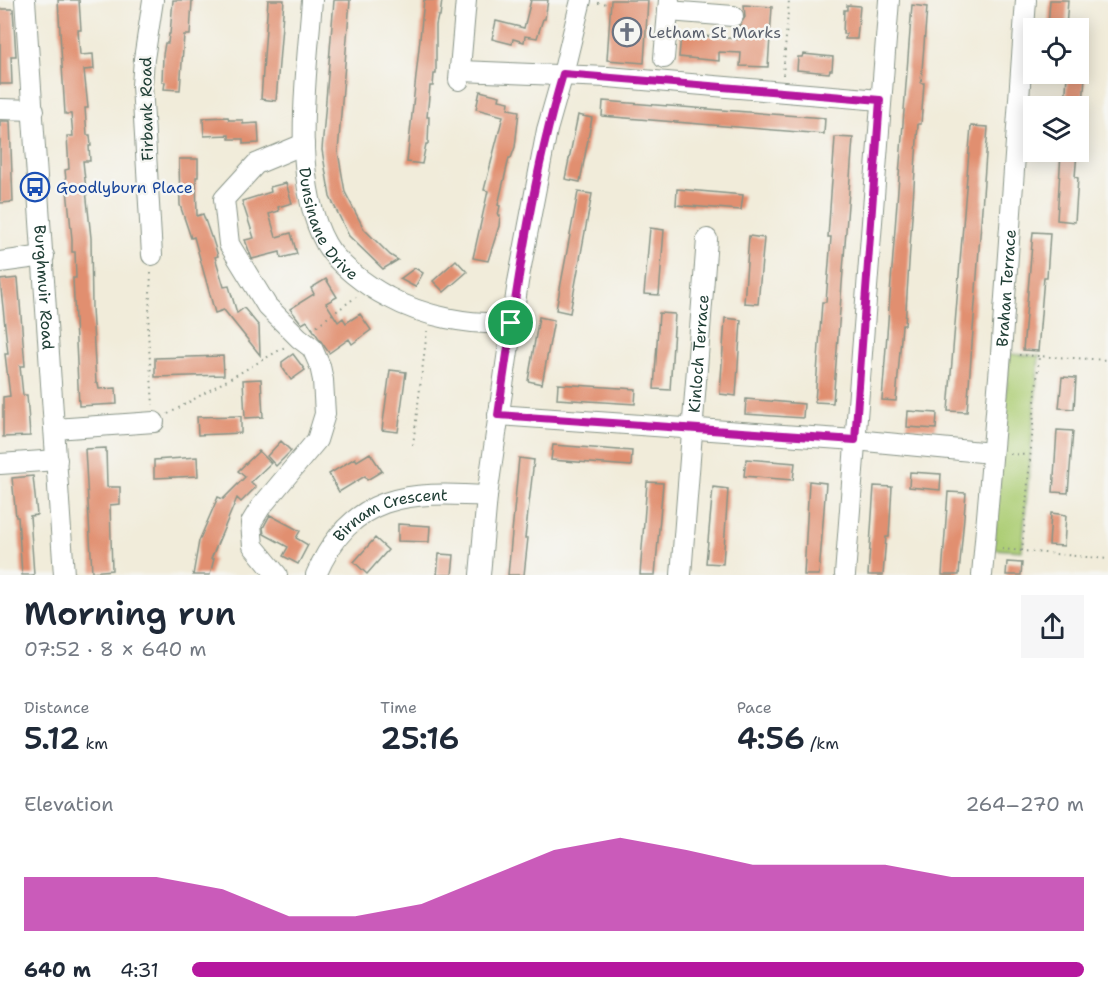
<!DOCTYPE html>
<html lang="en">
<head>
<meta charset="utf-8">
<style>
  :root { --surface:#fff; --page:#f6f6f7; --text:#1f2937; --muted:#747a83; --accent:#b5179e }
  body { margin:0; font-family:"Shantell Sans",sans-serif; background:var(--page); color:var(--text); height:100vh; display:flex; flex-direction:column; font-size:22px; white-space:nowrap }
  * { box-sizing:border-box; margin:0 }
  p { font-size:20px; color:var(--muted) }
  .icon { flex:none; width:33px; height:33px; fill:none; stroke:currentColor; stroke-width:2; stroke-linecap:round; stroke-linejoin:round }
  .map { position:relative; height:575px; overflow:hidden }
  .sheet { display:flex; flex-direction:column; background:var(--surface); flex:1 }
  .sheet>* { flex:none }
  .buttons { position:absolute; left:1023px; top:18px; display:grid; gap:12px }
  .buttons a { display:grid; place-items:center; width:66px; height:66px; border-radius:0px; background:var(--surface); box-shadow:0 3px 15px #0003; font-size:30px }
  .pin { position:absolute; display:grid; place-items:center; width:51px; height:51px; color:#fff; margin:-26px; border:3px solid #fff; border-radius:50%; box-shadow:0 2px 6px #0007 }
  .round { display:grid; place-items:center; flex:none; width:63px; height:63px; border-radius:0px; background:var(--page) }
  .overview { display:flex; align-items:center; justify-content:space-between; height:102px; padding:0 24px }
  h1 { font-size:33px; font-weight:600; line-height:45px }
  .metrics { display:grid; grid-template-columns:repeat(3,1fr); gap:9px; height:102px; padding:6px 24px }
  .metrics div { display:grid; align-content:center }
  .metrics b { font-size:30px; font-weight:600 }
  .metrics small { font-size:16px; font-weight:400 }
  .metrics p { font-size:16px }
  .chart { height:168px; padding:12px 24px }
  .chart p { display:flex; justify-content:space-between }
  .chart svg { width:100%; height:108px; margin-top:6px; fill:var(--accent); opacity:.7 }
  ul { padding:0 24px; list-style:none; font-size:20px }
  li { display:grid; grid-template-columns:96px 72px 1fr; align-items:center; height:45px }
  li i { height:15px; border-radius:8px; background:var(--accent) }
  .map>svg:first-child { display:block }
  .green { fill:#adce76; stroke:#668655; stroke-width:1.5 }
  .building { fill:#e18f70 }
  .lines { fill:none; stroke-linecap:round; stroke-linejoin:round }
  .minor-casing { stroke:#889487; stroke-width:22 }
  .path { stroke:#889487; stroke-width:2; stroke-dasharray:1.5 4.5; stroke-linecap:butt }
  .minor { stroke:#fff; stroke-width:20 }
  .route-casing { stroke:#fff; stroke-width:12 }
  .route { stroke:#b5179e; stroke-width:8 }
  .labels { text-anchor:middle; stroke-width:5; stroke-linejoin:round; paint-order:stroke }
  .worship-label { font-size:16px; fill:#5b616d; stroke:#f6f6f2; text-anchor:start }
  .street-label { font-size:16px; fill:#1f3d34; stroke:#f6f6f2 }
  .transit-label { font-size:16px; fill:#164399; stroke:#f6f6f2; text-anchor:start }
</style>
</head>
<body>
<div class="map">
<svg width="1108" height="575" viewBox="0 0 1108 575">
  <rect width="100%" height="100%" fill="#f6f6f2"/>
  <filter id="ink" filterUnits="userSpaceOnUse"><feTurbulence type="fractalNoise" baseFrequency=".0167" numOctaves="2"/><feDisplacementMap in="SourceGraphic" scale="12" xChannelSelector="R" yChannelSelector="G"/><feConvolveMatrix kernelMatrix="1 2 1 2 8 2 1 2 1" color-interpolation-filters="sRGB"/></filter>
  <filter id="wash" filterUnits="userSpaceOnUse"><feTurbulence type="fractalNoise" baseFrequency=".008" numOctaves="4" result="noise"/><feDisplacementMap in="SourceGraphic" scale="24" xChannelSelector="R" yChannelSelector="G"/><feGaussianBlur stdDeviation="1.35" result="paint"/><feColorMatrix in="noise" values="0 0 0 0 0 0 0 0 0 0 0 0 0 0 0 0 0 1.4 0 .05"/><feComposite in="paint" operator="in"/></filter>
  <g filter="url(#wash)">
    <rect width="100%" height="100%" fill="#f1ecda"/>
    <path class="green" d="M1009,354l30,2 -17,195 -28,-2z"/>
    <g id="blocks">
      <path class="building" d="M58,0h21l2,30h-3l2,25 13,-1 1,15 -10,1 4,38h-3l2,27h3l1,11h-2l1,15h-7l8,77 1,70 4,75h2l1,6 17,-1 1,16 -38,2 -6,-128h3l-1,-26h-3v-13l-7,-69 4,-1 -2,-33h6l-2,-22h-6z
        M173,0h19l-2,35h-6l-4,55 -16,-1 1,-7h-3l1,-27 2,-12h3l1,-9h1z
        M268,0h16l-8,101 -15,-2z
        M334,0h16l-12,152 7,40 19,37 26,26 8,5 -15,9 -34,-33 -19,-39 -8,-47z
        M424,0h18l-2,16h-2l-2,9v49h-2l-1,12h-3l-3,31h2l-1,27h-2l-4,20 -15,-2z
        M531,0h17l-3,19h-2l-6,19 -12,-2 -1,6 -11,-3 -1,5 -20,-5 4,-18 28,7z
        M611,0h37l-4,63 -37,-3z
        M1050,0h18l-2,28h-18z
        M744,5l28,2 -4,60 -28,-1 1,-13 -22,-1v9l-40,-4 2,-23 57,5 1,-13 6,-9z
        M847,5l13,1 -3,33h-12l1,-5h-3l1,-24h3z
        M912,5l15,2 -6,76h3l-3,41h-3l-13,201h-3l-6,76 -14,-1z
        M0,9h13l3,47h-5l1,28h-12z
        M803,54l30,3 -1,13h-2l-1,3 -32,-3 1,-13h4z
        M1067,75l18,1 -2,30h-18z
        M480,91l20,5 -1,4 10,2 -1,7 11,2 -4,36 -4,11h-2l-11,47 2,1 -2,9h2l-1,11 -11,35 -15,-3 15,-67 -4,-1 19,-74 -27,-7z
        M603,101l222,17 -1,16 -222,-18z
        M578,115l14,3 -12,64 -15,-3z
        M228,117l1,3h14v4l15,-1 1,20 -16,1v-5h-14v-4l-25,1 -1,-18z
        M0,121h10l3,81 -13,1z
        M971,126l17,1 -21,285 -19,-1z
        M835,137l18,1 -20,265 -18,-1 7,-100h4l5,-65h-3z
        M1061,152h16l-2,25 3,1 -3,44 -18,-2z
        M179,159h19v18h-2l1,39 6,-2 8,23h1l6,19 -3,1 9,30 5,-1 8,27 7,-5 15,18 1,29 -36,-45 -9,3 -21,-76 -3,1 -11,-33z
        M286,183l6,20 -14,4 1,4 -10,3 7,23 15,-4 6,21 -16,4 -1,-6 -28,7 -7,-19 9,-2 -12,-37 29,-9 -1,-5z
        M677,189l66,6 -2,15 -65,-5z
        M578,192l14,2 -22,119 -14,-3z
        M650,228l14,2 -5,65 -15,-1z
        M1033,232l17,1 -3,44h-3l-6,74 -15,-1z
        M749,236l15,2 -6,66 -14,-1z
        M456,260l11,12 -23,20 -11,-11z
        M415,268l8,5 -8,14 -15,-8z
        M18,278l7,88h-5l3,29h4l3,41 -27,1v-40l7,-1 -5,-42h3l-8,-74z
        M326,279l11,18 -11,6 12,19 5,-4 3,5 14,-9 11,16 -19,14 -3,-5 -20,14 -22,-32 -5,3 -12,-15 24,-15 -3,-6z
        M659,313l16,1 -5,76 -16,-1z
        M539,317l15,3 -12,64 -14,-3z
        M725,318l16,2 -5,76 -16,-2z
        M293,354l12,16 -14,10 -9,-13v-5z
        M223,356l1,19 -69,2v-19z
        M390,370l16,2 -8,60 -16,-2z
        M1062,377l14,1 -2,31 -15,-1z
        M261,379l2,38 -18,1 -2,-38z
        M558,384l78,5 -1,15 -78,-5z
        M746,399l58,5 -1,14 -58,-4z
        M908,411l29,2 -1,16 -29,-2z
        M241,416v17l-43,2 -1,-18z
        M1057,430l16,1 -5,62 -15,-1z
        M281,441l10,10 -15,15 -9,-10z
        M553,445l79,6 -1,15 -80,-6z
        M106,448l1,39h13v17l-10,1 2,65 -20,2 -7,-123z
        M259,451l12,12 -20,19 5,5 -15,15 -4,-4 -26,61h3l-4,16h-17l6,-34 19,-44 5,2 22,-22 -7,-6z
        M370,453l12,18 -15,9 -2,-4 -26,16 -10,-18 26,-16 2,3z
        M197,457l1,19 -44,2v-18z
        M519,458l15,2 -9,78h3l-4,37h-16z
        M746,459l49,4 -2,17 -49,-4z
        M910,472l31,2 -1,16 -31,-3z
        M33,476l4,39 -7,1 4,59h-12l-4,-58h-2l-4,-39z
        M809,481l17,2 -7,92h-15z
        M647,482l16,1 -8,92h-15z
        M874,486l18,1 -3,50h-3l-3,38h-15z
        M713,487l15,2 -5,75 -17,-1z
        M948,492l18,1 -7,82h-17z
        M1051,513l15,2 -2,31 -15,-1z
        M270,515l30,16 -4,7 12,7 -10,19 -15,-8 5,-9 -24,-13 -1,-6z
        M398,524l32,2 -1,16 -31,-1z
        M375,538l13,12 -21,24 -13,-12z
        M439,554l15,1 -2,20h-15z
        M1007,562l15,1 -1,12h-15z"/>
    </g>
  </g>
  <g filter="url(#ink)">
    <use href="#blocks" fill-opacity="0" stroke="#889487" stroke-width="1.5"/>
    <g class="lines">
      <g class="minor-casing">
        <g id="minor">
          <path id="s1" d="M25,0l39,575"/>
          <path id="s2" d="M312,0c-5,71 -22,180 14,244 11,20 41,42 62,53 36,20 81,28 123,26"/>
          <path d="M668,11l65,5"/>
          <path d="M664,58l5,-58"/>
          <path d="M460,71l148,6 272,23"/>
          <path d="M459,80l7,-80"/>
          <path d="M0,109l34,1"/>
          <path d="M152,255l-10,-170 2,-26 9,-59"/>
          <path d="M0,262l44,-6"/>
          <path d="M498,415l357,25 137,13"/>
          <path d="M55,429l99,-7"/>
          <path d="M0,464l57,-4"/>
          <path d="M277,575l-24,-29 -2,-23 9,-15 57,-68 8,-26 -2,-34 -3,-14 -8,-18 -13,-10 -32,-32 -38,-62 -5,-45 32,-35 48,-20"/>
          <path id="s3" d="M316,575c35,-82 92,-84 171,-79"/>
          <path d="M480,575l7,-79 31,-214 29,-152 16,-56 18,-74"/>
          <path id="s4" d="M681,575l26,-336"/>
          <path d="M845,575l44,-575"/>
          <path id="s5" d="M982,575l19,-221 25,-354"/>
        </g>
      </g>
      <path class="path" d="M598,3l12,1
        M783,75l6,-75
        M151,273l-3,59 5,73
        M312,329l44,-32
        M1019,355l89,5
        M168,414l117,-67
        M413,445l14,-114
        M1010,454l18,1
        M1002,549l106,10
        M1022,551l17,-195"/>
      <use href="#minor" class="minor"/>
    </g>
  </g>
  <g class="lines" filter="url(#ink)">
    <g class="route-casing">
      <path id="route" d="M563,74l317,26 -25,340 -357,-25c17,-115 32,-230 65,-341z"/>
    </g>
    <use href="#route" class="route"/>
  </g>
  <defs>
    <g id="church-ring" transform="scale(1.5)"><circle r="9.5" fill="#f6f6f2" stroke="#6b7280" stroke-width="1.5"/><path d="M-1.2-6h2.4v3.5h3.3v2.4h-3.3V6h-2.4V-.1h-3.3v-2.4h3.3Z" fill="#6b7280"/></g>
    <g id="bus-ring" transform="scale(1.5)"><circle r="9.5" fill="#f6f6f2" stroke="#1a4fb4" stroke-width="1.5"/><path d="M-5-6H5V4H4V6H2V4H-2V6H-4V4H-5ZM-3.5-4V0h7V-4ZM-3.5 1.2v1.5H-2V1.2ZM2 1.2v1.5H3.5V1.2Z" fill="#1a4fb4"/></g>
  </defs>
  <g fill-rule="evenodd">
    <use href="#church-ring" x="627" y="32"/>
    <use href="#bus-ring" x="35" y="187"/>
  </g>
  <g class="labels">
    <g class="worship-label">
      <text x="648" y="38">Letham St Marks</text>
    </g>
    <g class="street-label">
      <text transform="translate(146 109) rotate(-91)" y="6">Firbank Road</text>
      <text dy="6" stroke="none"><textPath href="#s2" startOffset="230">Dunsinane Drive</textPath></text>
      <text dy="6" stroke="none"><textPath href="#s1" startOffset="288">Burghmuir Road</textPath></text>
      <text dy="6" stroke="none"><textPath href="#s5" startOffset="288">Brahan Terrace</textPath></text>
      <text dy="6" stroke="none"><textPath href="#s4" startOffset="222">Kinloch Terrace</textPath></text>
      <text dy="6" stroke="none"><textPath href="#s3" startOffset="104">Birnam Crescent</textPath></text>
    </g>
    <g class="transit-label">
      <text x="56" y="193">Goodlyburn Place</text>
    </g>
  </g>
</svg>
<div class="buttons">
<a><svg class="icon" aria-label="locate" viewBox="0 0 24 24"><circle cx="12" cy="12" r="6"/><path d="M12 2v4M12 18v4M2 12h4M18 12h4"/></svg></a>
<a><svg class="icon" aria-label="layers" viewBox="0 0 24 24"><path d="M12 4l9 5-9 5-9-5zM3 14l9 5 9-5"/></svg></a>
</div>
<div class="pin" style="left:511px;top:323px;background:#1e9e55"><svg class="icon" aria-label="arrive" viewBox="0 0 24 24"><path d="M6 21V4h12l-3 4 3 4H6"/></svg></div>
</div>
<section class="sheet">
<div class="overview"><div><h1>Morning run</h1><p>07:52 · 8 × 640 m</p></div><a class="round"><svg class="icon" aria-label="share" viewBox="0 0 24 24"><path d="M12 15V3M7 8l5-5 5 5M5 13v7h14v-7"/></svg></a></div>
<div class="metrics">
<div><p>Distance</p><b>5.12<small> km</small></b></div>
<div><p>Time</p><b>25:16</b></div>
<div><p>Pace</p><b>4:56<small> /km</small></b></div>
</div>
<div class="chart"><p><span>Elevation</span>264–270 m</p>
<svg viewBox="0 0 160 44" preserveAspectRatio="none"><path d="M0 44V22L10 22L20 22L30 27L40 38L50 38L60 33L70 22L80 11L90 6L100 11L110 17L120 17L130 17L140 22L150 22L160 22V44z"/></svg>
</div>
<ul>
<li><b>640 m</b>4:31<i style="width:100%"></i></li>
</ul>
</section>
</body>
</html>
